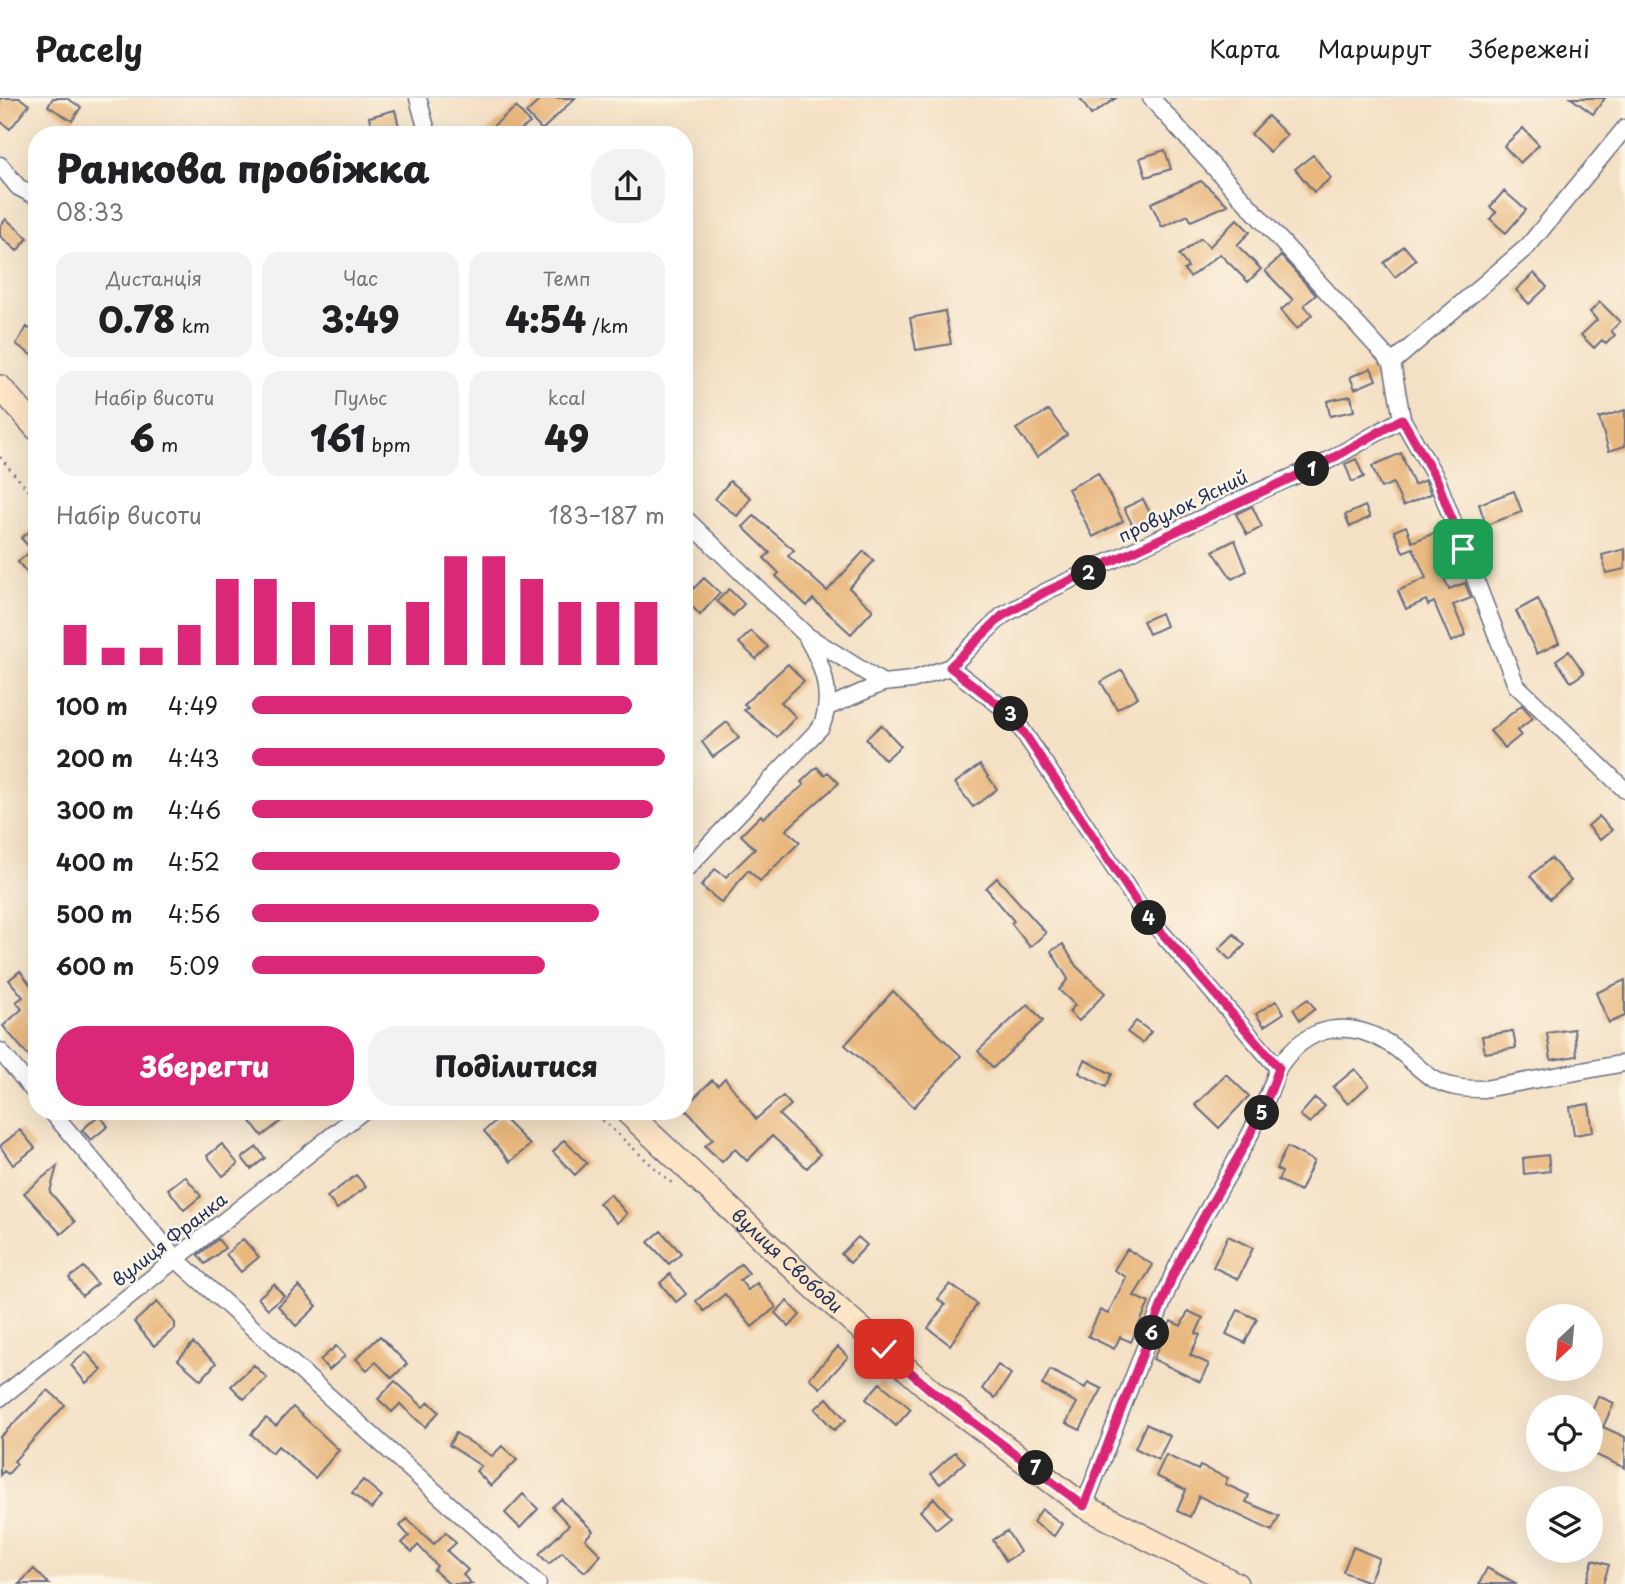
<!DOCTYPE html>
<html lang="uk">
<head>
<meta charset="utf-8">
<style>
  :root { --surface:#fff; --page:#f2f2f2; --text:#202124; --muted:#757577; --line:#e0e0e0; --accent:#db2777 }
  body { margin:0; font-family:"Playpen Sans",sans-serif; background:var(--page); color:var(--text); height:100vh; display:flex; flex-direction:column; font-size:26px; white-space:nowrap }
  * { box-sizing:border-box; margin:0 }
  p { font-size:23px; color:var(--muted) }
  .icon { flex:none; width:38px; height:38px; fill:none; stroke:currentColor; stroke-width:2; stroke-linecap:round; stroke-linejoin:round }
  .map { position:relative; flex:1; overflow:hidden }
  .drawer { position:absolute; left:28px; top:28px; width:665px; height:994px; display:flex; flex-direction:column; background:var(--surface); border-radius:28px; box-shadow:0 7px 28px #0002 }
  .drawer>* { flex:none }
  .needle { width:46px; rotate:206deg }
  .fabs { position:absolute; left:1526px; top:1206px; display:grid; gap:14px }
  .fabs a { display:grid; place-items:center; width:77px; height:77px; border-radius:50%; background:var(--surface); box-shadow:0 7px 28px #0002; font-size:35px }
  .pin { position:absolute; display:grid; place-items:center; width:60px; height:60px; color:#fff; margin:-30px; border-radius:14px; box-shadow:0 4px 10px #0006 }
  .km { position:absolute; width:35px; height:35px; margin:-18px; border-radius:50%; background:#222; color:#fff; font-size:19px; line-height:35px; text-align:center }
  .round { display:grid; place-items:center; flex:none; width:74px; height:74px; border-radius:28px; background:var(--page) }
  .summary { display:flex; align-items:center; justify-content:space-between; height:119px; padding:0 28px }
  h1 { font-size:38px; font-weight:800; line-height:52px }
  .metrics { display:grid; grid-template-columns:repeat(3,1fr); gap:10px; height:119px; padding:7px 28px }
  .metrics div { display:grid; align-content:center; border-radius:18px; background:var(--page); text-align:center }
  .metrics b { font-size:35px; font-weight:800 }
  .metrics small { font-size:19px; font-weight:400 }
  .metrics p { font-size:19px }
  .chart { height:196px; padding:14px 28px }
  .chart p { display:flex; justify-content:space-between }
  .chart svg { width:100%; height:126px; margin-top:7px; stroke:var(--accent); stroke-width:6 }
  .cta { display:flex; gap:14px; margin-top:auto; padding:14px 28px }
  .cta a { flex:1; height:80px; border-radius:28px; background:var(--accent); color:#fff; font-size:28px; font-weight:800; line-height:80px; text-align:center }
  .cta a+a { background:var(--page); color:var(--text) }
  ul { padding:0 28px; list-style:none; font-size:23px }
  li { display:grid; grid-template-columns:112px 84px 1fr; align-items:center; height:52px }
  li i { height:18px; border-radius:9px; background:var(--accent) }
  header { display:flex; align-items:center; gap:42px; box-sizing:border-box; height:98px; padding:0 35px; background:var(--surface); border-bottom:2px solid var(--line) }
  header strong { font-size:33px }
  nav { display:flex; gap:38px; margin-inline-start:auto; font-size:24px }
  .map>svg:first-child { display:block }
  .building { fill:#e9b87e }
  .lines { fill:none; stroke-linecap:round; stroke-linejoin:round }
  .street-casing { stroke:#676d82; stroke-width:19 }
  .secondary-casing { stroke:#676d82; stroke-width:26 }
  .path { stroke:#676d82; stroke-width:2.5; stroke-dasharray:2 5; stroke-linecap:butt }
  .street { stroke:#fff; stroke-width:16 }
  .secondary { stroke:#fee5c5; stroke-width:23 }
  .route-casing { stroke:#fff; stroke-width:14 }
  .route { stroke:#db2777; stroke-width:9 }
  .labels { text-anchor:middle; stroke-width:5; stroke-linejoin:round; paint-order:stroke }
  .street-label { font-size:18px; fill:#1b2f5e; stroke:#fcf5e5 }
</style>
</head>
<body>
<header>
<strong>Pacely</strong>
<nav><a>Карта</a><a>Маршрут</a><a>Збережені</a></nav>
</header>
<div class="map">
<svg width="1625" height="1486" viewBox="0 0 1625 1486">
  <rect width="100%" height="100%" fill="#fcf5e5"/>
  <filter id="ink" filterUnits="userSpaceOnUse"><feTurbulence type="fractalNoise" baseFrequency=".0143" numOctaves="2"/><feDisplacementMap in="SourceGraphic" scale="14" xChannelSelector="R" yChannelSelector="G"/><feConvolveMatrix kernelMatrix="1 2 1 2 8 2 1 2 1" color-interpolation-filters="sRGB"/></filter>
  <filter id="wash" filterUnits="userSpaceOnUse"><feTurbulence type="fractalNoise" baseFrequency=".00686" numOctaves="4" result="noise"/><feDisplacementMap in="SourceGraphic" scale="28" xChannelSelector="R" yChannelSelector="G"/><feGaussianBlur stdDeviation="1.57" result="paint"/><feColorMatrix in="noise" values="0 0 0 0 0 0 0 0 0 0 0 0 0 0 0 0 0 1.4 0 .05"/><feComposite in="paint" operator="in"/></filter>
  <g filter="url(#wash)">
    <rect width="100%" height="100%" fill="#f4e0c4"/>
    <g id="blocks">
      <path class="building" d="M0,0h20l9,7 -19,24 -10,-8z
        M53,0h13l15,9 -9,14 -24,-15z
        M542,0h33l-33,32 -16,-17z
        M1080,0h36l-25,17z
        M1571,0h34l-12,16z
        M516,9l14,16 -17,12h-31z
        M395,12l6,25h-28l-4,-18z
        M1268,18l19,19 -17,17 -19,-18z
        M1523,30l16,17 -19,18 -16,-17z
        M1165,52l6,19 -25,8 -6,-19z
        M1313,57l18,23 -17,14 -19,-23z
        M1201,83l27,24 -37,16 -3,-6 -26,12 -11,-24z
        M1504,93l22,19 -20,23 -16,-14 6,-7 -6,-5z
        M6,121l22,19 -11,13 -17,-15v-10z
        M1237,121l13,13 -13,13 24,24 -13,13 -28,-28 -30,23 -6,-7 4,-3 -9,-12 22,-17 8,9z
        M1404,148l12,14 -21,17 -11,-14z
        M1281,158l35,39 -12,10 8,10 -15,14 -16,-19 12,-10 -28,-29z
        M1534,175l13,14 -18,17 -13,-14z
        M1600,204l20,20 -9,9 4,4 -9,9 -4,-4 -8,8 -13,-13 16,-15 -7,-8z
        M945,213l6,33 -35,6 -6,-32z
        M27,229l10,7v25l-21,-15z
        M1371,270l5,12 -21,9 -5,-12z
        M1351,298l3,15 -24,5 -3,-15z
        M1049,312l18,25 -30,22 -21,-28z
        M1625,312v36l-16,5 -10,-33z
        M1401,355l13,32 11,-5 6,14 -28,12 -10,-23 -12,5 -9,-22z
        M1356,361l8,18 -12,5 -7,-18z
        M1098,375l25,48 -30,16 -25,-48z
        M730,383l21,17 -14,18 -22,-17z
        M1514,393l8,21 -36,13 -7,-21z
        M1143,401l12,24 -19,9 -12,-24z
        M1252,408l10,21 -15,8 -11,-21z
        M1365,408l5,11 -20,10 -5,-12z
        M754,418l40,34 -6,6 39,35 37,-40 10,10 -25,27 24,22 -22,24 -38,-35 -6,7 -31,-30 3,-3 -15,-15 6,-5 -27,-26z
        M37,427v60l-19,-23 14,-12 -11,-12z
        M1406,428l6,16 30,-12 12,28 -16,7 11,24 16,-6 6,15 -18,7 13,30 -15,7 -17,-40 -6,3 -2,-5 -20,9 -8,-18 28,-13 -13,-30 -10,4 -9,-21z
        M1235,442l12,31 -15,8 -19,-28z
        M1625,451v20l-19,4 -4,-18z
        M704,480l16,15 -20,22 -16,-17z
        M729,491l15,15 -11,12 -16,-15z
        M1538,501l21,44 -22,11 -21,-43z
        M1161,515l5,13 -17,8 -6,-13z
        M751,533l17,16 -12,12 -17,-16z
        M1569,553l15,22 -13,9 -15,-22z
        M788,566l16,17 -23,21 15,15 -19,20 -33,-27 4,-3 -4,-3z
        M1122,572l16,27 -21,12 -16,-27z
        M1522,607l11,13 -16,13 4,4 -16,13 -15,-17z
        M727,624l12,16 -26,19 -11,-15z
        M881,627l20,21 -16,14 -19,-21z
        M980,667l17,24 -24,18 -18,-24z
        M817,669l7,8 4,-3 11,11 -53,47 14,12 -40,39 -12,-11 -26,33 -21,-17 14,-17 11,8 29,-28 -14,-14 20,-20 2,3 41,-33 -3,-3z
        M1599,718l13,14 -12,10 -12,-14z
        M1551,760l20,23 -21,18 -20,-23z
        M997,780l49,55 -16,14 -19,-24 3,-2 -28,-33z
        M1234,836l11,11 -15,15 -11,-11z
        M1063,846l13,22 29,27 -26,28 -10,-9 6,-7 -16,-15 9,-11 -17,-28z
        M20,873l13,17 4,-3v81l-34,-40 19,-17 -6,-7 7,-5 -14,-17z
        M1625,882v36l-16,7 -13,-30z
        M893,893l68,65 -47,51 -69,-62z
        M1308,901l7,10 -15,11 -7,-11z
        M1276,903l8,12 -20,13 -8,-12z
        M1028,906l15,17 -50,47 -15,-17z
        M1136,923l15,11 -9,11 -15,-11z
        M1574,931l3,27 -26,4 -4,-27z
        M1513,933l3,17 -31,5 -3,-17z
        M1085,962l27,14 -6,13 -27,-14z
        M1355,971l14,16 -21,19 -15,-17z
        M1226,976l23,22 -30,32 -24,-23z
        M725,980l31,41 27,-23 8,9 -12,10 41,39 -13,14 -35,-32 -25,25 -12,-12 -13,13 -17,-16 8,-7 -29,-31 28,-28 6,5z
        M1315,1000l10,8 -15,17 -10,-8z
        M1589,1006l4,28 -19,3 -4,-28z
        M259,1013h35l-32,25 -13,-17z
        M99,1017l9,11 -17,14 -9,-10z
        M501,1018l29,29 -20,17 -26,-31z
        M20,1032l15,18 -22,17 -13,-19z
        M564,1042l23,23 -12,12 -22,-23z
        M222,1046l16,20 -15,12 -16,-20z
        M257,1049l8,11 -14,11 -9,-11z
        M1287,1049l27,14 -14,30 -22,-11 4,-8 -6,-3z
        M1548,1057l2,16 -26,3 -1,-16z
        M57,1068l-7,26 25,30 -14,12 -37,-41z
        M356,1077l10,12 -29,22 -10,-12z
        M185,1078l16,20 -17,14 -16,-21z
        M610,1096l17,20 -10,9 -18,-20z
        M661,1133l20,22 -12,11 -21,-22z
        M1228,1138l25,12 -15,31 -25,-12z
        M858,1139l9,8 -17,18 -9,-9z
        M218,1141l7,9 -20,16 -7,-9z
        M243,1141l16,18 -18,15 -15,-18z
        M1127,1151l26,16 -19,31 15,7 -18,39 -11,-5 -6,12 -26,-13 12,-26 8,4 18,-37 -12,-7z
        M741,1166l8,9 -9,7 8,10 9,-7 19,24 -24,20 -27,-33 -21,17 -8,-10z
        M84,1169l13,17 -15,12 -13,-18z
        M670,1176l16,20 -10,8 -16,-19z
        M274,1186l10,12 -16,13 -10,-11z
        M950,1186l27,20 -27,41 -22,-17 17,-23 -7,-6z
        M299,1188l18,20 -21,20 -18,-20z
        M787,1203l13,14 -11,12 -14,-14z
        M157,1204l18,21v5l-21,18 -20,-24z
        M1238,1212l19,9 -12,24 -19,-9z
        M1188,1213l15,7 -7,15 4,2 -10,20 19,9 -9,18 -47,-23 18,-38 10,5z
        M380,1238l27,28 -15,14 -16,-16 -9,8 -11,-11z
        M193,1245l23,20 -15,17 -23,-20z
        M336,1248l9,10 -16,14 -9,-10z
        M838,1249l10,10 -28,31 -11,-10z
        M86,1254l16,18 -16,13 -15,-18z
        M254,1267l13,13 -23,21 -13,-13z
        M998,1267l13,9 -16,24 -13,-9z
        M1050,1272l35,18 3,-6 14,7 -22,41 -14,-7 11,-20 -35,-18z
        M395,1283l28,26 6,-5 10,10 -14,15 -25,-23 -8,8 -14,-13z
        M880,1285l31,26 -15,17 -30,-27z
        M48,1292l17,15 -51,56 3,3 -9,10 -4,-3 -4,4v-38z
        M1598,1298l16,7 -11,24 22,10v31l-33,-15 -1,3v-42z
        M827,1300l19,22 -12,10 -19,-21z
        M293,1309l46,43 -24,28 -37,-32 -6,7 -21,-19 15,-16 10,8z
        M1146,1326l24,12 -12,24 -23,-12z
        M456,1335l36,23 10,-10 15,14 -26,26 -15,-15 5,-5 -32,-21z
        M955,1354l10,10 -25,22 -9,-10z
        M1166,1357l32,15 2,-4 28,12 -3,6 24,11 -3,7 33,14 -7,15 -73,-35 -9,21 -13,-6 9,-21 -30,-14z
        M363,1382l19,16 -11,13 -19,-16z
        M523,1396l15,15 -18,19 -15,-15z
        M934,1400l17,19 -15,12 -16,-18z
        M561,1401l32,32 -8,8 16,16 -16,17 -23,-20 -13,12 -10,-10 30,-29 -17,-18z
        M1042,1411l20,15 -8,12 -21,-14z
        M407,1421l27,25 12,-12 10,11 -9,8 21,19 -5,5 9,9h-23l-15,-14 3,-4 -19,-21 -6,7 -10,-9 7,-7 -9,-10z
        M1007,1433l13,21 -14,9 -13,-21z
        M1353,1449l26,11 -10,24 -26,-10z
        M1593,1462l16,5 -6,19h-17z
        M1487,1470l30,16h-38z
        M34,1471l15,15h-30z"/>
    </g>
  </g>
  <g filter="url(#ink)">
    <use href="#blocks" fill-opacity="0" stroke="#676d82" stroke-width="2"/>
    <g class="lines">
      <g class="street-casing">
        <path id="street" d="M418,0l10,37
          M1151,0l241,265 10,56 35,61 79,205 109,105
          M0,67l18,22 19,10
          M1392,265l136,-117 97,-118
          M684,419l122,118 77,48 29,-3 38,-13 52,-51 43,-24 208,-98 71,-31 78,-44
          M950,569l62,48 130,195 136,158c-24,75 -72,136 -105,207l-89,231
          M828,609l55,-24
          M684,773l137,-144c13,-30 3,-60 -13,-87
          M0,953l37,44
          M1278,970c29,-44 72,-51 116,-21 13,9 24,22 38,31 16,10 33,11 52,11l141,-26
          M51,1013l126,149 361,324
          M0,1300l363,-287"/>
      </g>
      <g class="secondary-casing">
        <g id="secondary">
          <path d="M0,289l37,42"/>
          <path id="s1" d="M626,1013l191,179 117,103 150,113 152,78"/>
        </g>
      </g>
      <path class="path" d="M0,359l37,44
        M592,1013l83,75"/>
      <use href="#street" class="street"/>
      <use href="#secondary" class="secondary"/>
    </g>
  </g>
  <g class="lines" filter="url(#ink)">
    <g class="route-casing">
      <path id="route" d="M884,1251l49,43 151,114 89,-231c33,-71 81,-132 106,-207l-137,-158 -130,-195 -62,-48 52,-51 43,-24 279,-129 78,-44 35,61 26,69"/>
    </g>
    <use href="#route" class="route"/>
  </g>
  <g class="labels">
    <g class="street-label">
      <text transform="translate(1183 409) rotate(-26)" y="6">провулок Ясний</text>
      <text transform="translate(170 1142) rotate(-38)" y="6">вулиця Франка</text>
      <text dy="6" stroke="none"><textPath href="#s1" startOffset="220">вулиця Свободи</textPath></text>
    </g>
  </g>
</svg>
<div class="fabs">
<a><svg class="needle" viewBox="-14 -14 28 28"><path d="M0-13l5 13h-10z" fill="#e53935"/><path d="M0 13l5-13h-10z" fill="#757577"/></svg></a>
<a><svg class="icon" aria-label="locate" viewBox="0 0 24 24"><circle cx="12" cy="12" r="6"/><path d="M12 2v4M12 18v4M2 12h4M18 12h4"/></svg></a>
<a><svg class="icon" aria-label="layers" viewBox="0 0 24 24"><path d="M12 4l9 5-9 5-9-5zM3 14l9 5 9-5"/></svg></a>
</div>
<div class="pin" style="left:1463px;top:451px;background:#1e9e55"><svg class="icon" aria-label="arrive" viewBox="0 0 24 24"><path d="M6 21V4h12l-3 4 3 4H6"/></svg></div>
<div class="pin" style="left:884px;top:1251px;background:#d93025"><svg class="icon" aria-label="check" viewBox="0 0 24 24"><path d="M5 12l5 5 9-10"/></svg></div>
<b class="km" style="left:1312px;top:371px">1</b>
<b class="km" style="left:1089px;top:475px">2</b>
<b class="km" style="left:1011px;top:616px">3</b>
<b class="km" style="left:1149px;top:820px">4</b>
<b class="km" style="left:1262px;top:1015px">5</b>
<b class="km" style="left:1152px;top:1235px">6</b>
<b class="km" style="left:1036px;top:1370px">7</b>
<section class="drawer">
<div class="summary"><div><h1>Ранкова пробіжка</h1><p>08:33</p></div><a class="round"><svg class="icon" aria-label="share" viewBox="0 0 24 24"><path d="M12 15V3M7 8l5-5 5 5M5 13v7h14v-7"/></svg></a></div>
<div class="metrics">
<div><p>Дистанція</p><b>0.78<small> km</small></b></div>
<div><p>Час</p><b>3:49</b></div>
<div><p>Темп</p><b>4:54<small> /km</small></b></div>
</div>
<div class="metrics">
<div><p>Набір висоти</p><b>6<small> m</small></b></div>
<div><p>Пульс</p><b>161<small> bpm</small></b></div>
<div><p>kcal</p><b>49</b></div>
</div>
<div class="chart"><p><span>Набір висоти</span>183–187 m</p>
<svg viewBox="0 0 160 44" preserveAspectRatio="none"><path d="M5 44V30M15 44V38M25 44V38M35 44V30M45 44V14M55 44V14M65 44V22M75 44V30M85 44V30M95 44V22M105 44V6M115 44V6M125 44V14M135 44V22M145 44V22M155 44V22"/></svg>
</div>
<ul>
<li><b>100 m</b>4:49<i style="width:92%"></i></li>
<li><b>200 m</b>4:43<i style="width:100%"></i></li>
<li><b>300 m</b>4:46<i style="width:97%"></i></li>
<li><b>400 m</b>4:52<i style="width:89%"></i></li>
<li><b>500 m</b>4:56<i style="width:84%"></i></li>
<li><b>600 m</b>5:09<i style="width:71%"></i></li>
</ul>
<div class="cta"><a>Зберегти</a><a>Поділитися</a></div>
</section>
</div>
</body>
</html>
